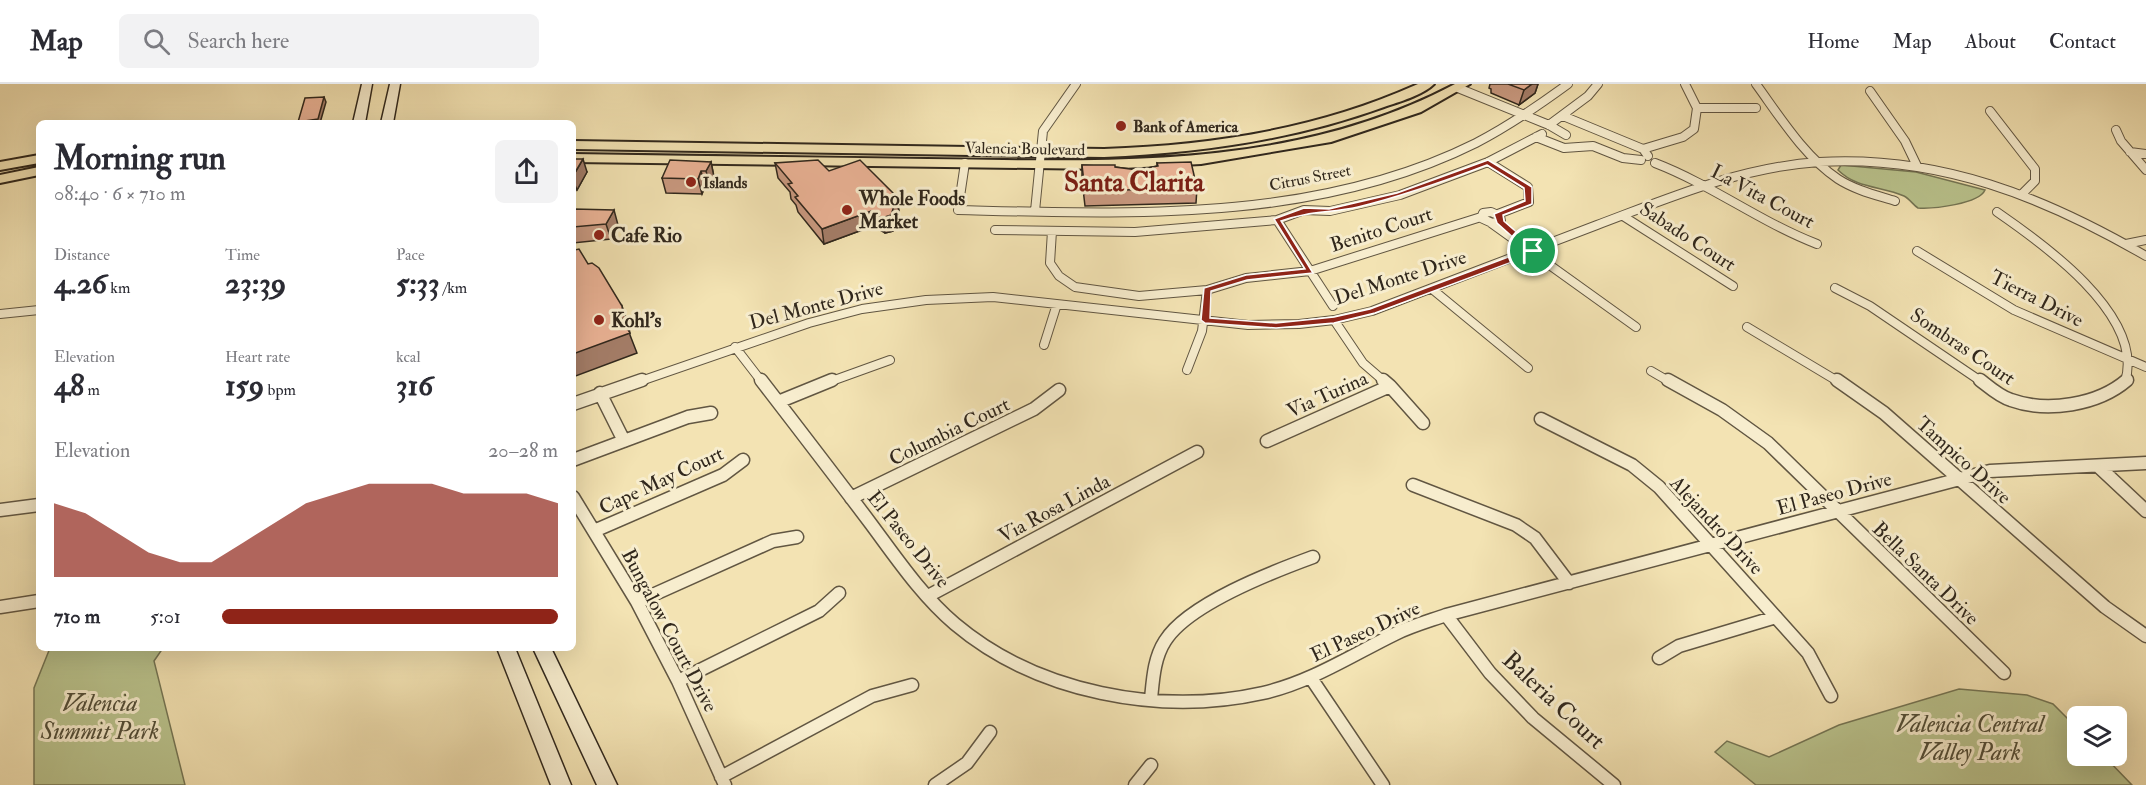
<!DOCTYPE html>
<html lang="en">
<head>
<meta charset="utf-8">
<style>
  :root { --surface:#fff; --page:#f2f2f3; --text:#2b2b33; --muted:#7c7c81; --line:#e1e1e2; --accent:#8f2418 }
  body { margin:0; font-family:"IM FELL Double Pica",serif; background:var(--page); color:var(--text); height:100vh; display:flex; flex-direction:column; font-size:22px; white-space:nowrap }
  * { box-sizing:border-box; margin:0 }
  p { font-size:20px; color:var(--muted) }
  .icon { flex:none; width:33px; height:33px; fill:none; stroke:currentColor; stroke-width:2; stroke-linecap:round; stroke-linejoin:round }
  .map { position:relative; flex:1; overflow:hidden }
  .details { position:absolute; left:36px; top:36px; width:540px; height:531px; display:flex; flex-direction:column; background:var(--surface); border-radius:9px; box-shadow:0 6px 24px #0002 }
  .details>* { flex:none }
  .fabs { position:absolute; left:2067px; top:622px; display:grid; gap:12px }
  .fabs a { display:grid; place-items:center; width:60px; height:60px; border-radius:9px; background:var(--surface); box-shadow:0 6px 24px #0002; font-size:30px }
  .pin { position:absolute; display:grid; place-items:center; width:51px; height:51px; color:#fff; margin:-26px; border:3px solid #fff; border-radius:50%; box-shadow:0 2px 6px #0007 }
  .round { display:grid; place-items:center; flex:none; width:63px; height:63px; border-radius:9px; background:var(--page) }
  .overview { display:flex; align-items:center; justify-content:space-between; height:102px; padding:0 18px }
  h1 { font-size:33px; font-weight:700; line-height:45px }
  .metrics { display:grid; grid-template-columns:repeat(3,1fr); gap:9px; height:102px; padding:6px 18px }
  .metrics div { display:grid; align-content:center }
  .metrics b { font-size:30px; font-weight:700 }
  .metrics small { font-size:16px; font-weight:400 }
  .metrics p { font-size:16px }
  .chart { height:168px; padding:12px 18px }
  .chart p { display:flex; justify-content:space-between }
  .chart svg { width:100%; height:108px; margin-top:6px; fill:var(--accent); opacity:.7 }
  ul { padding:0 18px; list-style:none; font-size:20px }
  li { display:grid; grid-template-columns:96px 72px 1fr; align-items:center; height:45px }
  li i { height:15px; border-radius:8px; background:var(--accent) }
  header { display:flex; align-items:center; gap:36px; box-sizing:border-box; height:84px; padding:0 30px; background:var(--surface); border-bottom:2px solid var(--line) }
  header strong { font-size:28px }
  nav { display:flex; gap:33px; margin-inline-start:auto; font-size:21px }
  .search { width:420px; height:54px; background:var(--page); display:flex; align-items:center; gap:15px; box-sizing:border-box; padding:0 21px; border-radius:9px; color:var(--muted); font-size:22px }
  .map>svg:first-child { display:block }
  .green { fill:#bac48e; stroke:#757655; stroke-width:1.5 }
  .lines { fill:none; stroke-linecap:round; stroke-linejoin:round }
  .minor-far1-casing { stroke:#615642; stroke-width:10 }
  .minor-casing { stroke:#615642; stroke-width:15 }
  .secondary-casing { stroke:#30271c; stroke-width:3 }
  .primary-casing { stroke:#30271c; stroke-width:4 }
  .minor-far1 { stroke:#f7edce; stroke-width:8 }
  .minor { stroke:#f7edce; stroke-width:12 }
  .secondary { fill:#f7edce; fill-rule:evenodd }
  .primary { fill:#f3e3b3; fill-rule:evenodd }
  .wall { fill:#c99980; stroke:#30271c; stroke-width:1.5 }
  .shaded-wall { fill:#a47d68; stroke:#30271c; stroke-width:1.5 }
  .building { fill:#eab295; stroke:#30271c; stroke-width:1.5 }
  .route { fill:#8f2418; stroke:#fff; stroke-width:1.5; fill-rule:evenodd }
  .poi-dot { fill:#8f2418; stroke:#f7edce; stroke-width:2 }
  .labels { text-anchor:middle; stroke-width:6; stroke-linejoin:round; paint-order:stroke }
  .far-poi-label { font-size:16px; font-weight:bold; fill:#30271c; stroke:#f7edce; text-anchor:start }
  .far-street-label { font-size:16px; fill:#30271c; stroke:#f7edce }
  .street-label { font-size:20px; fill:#30271c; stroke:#f7edce }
  .poi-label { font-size:20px; font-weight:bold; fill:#30271c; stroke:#f7edce; text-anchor:start }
  .near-street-label { font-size:24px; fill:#30271c; stroke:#f7edce }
  .near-park-label { font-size:24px; font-style:italic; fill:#524e38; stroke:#f7edce }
  .far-town-label { font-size:27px; font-weight:bold; fill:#7a1f14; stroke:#f7edce }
</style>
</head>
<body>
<header>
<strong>Map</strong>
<div class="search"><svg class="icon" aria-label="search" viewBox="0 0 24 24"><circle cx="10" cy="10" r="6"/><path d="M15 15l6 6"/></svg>Search here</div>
<nav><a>Home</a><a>Map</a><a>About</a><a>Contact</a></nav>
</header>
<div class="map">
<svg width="2146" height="701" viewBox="0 0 2146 701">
  <rect width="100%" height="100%" fill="#f3e3b3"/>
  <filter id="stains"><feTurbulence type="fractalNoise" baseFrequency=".00333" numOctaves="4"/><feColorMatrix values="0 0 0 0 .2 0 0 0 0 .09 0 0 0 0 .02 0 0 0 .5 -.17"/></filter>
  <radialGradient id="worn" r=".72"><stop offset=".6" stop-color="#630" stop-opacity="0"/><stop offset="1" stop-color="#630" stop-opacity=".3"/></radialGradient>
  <path class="green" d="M1841,81l75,7 69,18c-6,14 -52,19 -67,18 -5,-3 -8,-9 -14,-12 -22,-10 -47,-7 -66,-26z
    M50,564h113l-9,13 31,124h-151v-97z
    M1959,605l68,6 26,9 24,24 1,28h26l28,29h-376l-41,-33 12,-11 42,16 70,-32z"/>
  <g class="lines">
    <g class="minor-far1-casing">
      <path id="minor-far1" d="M1756,0c24,33 48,72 82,95 17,11 38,16 57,22
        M1458,4l91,37 17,10
        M1870,7l35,50 12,25
        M1697,24h59
        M1990,27l45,58v12l-13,13
        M1563,32l80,33 5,7
        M1549,41l39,-29 10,-12
        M2116,46l5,11 25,29
        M1536,53l28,11 29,-2 30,12 18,2
        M1643,65l40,-12 11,-8 3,-21 -12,-24
        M2130,68l16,2
        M1488,78l40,25 1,15 -31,12
        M965,79l-7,47c173,4 358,13 518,-67 33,-17 62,-37 92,-59
        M1655,79c57,22 105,59 162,81
        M1035,127l8,-80 33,-47
        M1491,128l9,4 1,5 -9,2 -11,-5 2,-5z
        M1997,128c42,29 149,103 128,170
        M1623,132l110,70
        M1277,136l56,86
        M1491,139l145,104
        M995,146l140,2 142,-12 27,-10 26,1 70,-16 88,-33 54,-28
        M1052,147l-2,32 9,13 16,11 64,9 68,-6 39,-12 64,-7 171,-54
        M2126,160l20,-4
        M1917,167l97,59 132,57
        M1835,204l35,18 112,76
        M1432,205l96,79
        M0,230l39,-4
        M1334,236l29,43 22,19
        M1747,243l92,55
        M1044,261l13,-41
        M735,263l27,35
        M1187,286l15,-39 5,-41
        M1651,287l19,11
        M638,298l171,-59 53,-14 64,-9 67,-3 255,28 51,-1 35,-4 38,-9c75,-29 150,-57 225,-86 72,-27 144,-58 222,-63 121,-7 225,35 327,94
        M829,298l61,-22"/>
    </g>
    <g class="minor-casing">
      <path id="minor" d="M761,296c37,48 74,96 110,144 26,35 51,72 84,100 82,69 205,92 308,69 48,-11 89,-38 132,-59 16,-8 34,-13 51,-19l544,-144 156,-8
        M1383,296l7,6
        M1668,296l54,30 46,33 236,230
        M1837,296l47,33 221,194 41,29
        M1980,296c9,7 20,17 31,20 36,13 87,5 116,-20
        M600,309l24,48
        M778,318l54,-22
        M573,320l69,-24
        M1541,335l91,46 27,22 149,166 23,43
        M1267,357l123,-55 33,37
        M573,376l115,-43 23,-4
        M2099,383l47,44
        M1413,401l103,40 19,13 34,45
        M573,413l64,105 41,79 47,104
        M851,414l183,-89 25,-19
        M0,426l39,-5
        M594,447l129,-56 20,-15
        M928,512l269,-144
        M637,518l136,-61 24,-4
        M0,523l39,-6
        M1446,531l44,58 43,45 81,67
        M1659,574l20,-12 97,-29
        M1311,594l72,107
        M678,597l141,-70 20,-18
        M1151,615c2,-20 3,-41 14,-58 23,-37 107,-69 148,-84
        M721,693l151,-81 40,-11
        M935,701l32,-22 23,-31
        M1135,701l16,-20"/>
    </g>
    <g class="secondary-casing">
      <path id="secondary" d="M362,0h10l-7,39h-12z
        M390,0h10l-7,39h-12z
        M497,564h18l56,137h-20z
        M533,564h18l66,137h-20z"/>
    </g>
    <g class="primary-casing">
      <path id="primary" d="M1418,0h16c-11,11 -35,18 -50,23 -91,33 -184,46 -280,50l-531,-8v-8l531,8c110,-4 214,-20 314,-65z
        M1455,0h15l-49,28 -90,30 -130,22 -98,5 -530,-7v-8c118,2 236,3 354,5 180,2 364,12 528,-75z
        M39,71v8l-39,7v-8z
        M39,83v8l-39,8v-8z"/>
    </g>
    <use href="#minor-far1" class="minor-far1"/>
    <use href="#minor" class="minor"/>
    <use href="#secondary" class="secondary"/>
    <use href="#primary" class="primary"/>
  </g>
  <path class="wall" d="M1490,0h48l-3,9 -16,12 -28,-12v-4l-2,-1z
    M573,75l14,13 -10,18h-4z
    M711,78l3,15 -4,9h-5l-3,8 -36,-1 -4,-15z
    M775,79l54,8 68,26 2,15 -6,19 -8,2 -12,-7 -49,18 -26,-32 -2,-7 -5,-6 -1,-7 -12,-14z
    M1157,79l40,25 -1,15 -111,3 -3,-26v-15l33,2 23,3 19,-4z
    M573,125l45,16 -7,14 -38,4z"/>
  <path class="shaded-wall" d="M1532,0h6l-3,9 -16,12 5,-15z
    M324,13l2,5 -6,21h-21l-1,-1z
    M583,75l4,13 -10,18 -4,-10v-4z
    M711,78l3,15 -4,9 -4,-15z
    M701,87l4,15 -3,8 -4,-15z
    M897,113l2,15 -6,19 -8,2 -3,-15z
    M614,126l4,15 -7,14 -5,-15z
    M871,127l2,15 -49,18 -2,-15z
    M622,222l7,20 1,9 7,18 -64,24v-23l47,-38z"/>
  <path class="building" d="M1508,0h24l-8,6z
    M324,13l-6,22 -20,3 7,-24z
    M573,75h10l-10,17z
    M670,76l41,2 -5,9h-5l-3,8 -36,-1z
    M818,76l11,11 31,-11 37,37 -6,18 -9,3 -11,-7 -49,18 -27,-32 3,-1 -10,-12 4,-1 -17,-20z
    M1191,78l6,26 -112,3 -3,-26h33v2l23,3 20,-4 -1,-3z
    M573,125l41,1 -8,14 -33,3z
    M573,162l2,4 4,-1 9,15 4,-1 7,5 23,38 1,9 -3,1 10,17 -57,21z"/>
  <path class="route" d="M1488,76l44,27v17l-29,11 1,6 32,28v4l-161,60 -41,10 -58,5 -71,-5 -4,-3 3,-32 42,-13 59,-6 -31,-50 30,-11 25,1 68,-16zM1487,81l37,23 1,13 -31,13 3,9 30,27 -157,59 -36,8 -58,6 -66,-5 1,-27 36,-11 66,-7 -32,-52c27,-10 50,-8 77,-14 45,-11 87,-26 129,-42z"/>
  <g class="poi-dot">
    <circle cx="1121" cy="42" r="6"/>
    <circle cx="691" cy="98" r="6"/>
    <circle cx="847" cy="126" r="6"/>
    <circle cx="599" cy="151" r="6"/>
    <circle cx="599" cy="236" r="6"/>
  </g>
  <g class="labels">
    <g class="far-poi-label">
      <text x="1133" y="48">Bank of America</text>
      <text x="703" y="104">Islands</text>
    </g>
    <g class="far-street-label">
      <text transform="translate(1025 64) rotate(1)" y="6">Valencia Boulevard</text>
      <text transform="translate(1310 93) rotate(-11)" y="6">Citrus Street</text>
    </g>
    <g class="street-label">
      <text transform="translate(1763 112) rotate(28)" y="7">La Vita Court</text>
      <text transform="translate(1381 145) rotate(-18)" y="7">Benito Court</text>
      <text transform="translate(1688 152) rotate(33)" y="7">Sabado Court</text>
      <text transform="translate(1400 193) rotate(-18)" y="7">Del Monte Drive</text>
      <text transform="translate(2037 214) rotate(27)" y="7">Tierra Drive</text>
      <text transform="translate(816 221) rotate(-15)" y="7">Del Monte Drive</text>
      <text transform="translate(1963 262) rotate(34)" y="7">Sombras Court</text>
      <text transform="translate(1327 310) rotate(-24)" y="7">Via Turina</text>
      <text transform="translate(949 347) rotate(-26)" y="7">Columbia Court</text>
      <text transform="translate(1964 376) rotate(42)" y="7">Tampico Drive</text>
      <text transform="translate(661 396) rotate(-25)" y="7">Cape May Court</text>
      <text transform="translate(1834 409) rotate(-15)" y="7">El Paseo Drive</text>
      <text transform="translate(1054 424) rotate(-28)" y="7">Via Rosa Linda</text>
      <text transform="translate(1717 441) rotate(47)" y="7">Alejandro Drive</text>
      <text transform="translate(909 455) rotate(51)" y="7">El Paseo Drive</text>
      <text transform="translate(1926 489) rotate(44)" y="7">Bella Santa Drive</text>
      <text transform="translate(670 546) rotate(62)" y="7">Bungalow Court Drive</text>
      <text transform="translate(1365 547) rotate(-25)" y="7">El Paseo Drive</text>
    </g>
    <g class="poi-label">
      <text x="859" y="121">Whole Foods<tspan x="859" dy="23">Market</tspan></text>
      <text x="611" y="158">Cafe Rio</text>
      <text x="611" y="243">Kohl's</text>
    </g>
    <g class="near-street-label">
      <text transform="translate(1554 616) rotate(43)" y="8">Baleria Court</text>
    </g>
    <g class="near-park-label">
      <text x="100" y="627">Valencia<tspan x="100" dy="28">Summit Park</tspan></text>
      <text x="1970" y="648">Valencia Central<tspan x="1970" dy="28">Valley Park</tspan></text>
    </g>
    <g class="far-town-label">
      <text x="1134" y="107">Santa Clarita</text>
    </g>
  </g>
  <rect width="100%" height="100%" filter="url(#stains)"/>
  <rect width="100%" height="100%" fill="url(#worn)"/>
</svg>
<div class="fabs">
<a><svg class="icon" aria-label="layers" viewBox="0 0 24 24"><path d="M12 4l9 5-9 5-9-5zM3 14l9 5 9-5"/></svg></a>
</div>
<div class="pin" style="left:1533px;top:167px;background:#1e9e55"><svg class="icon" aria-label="arrive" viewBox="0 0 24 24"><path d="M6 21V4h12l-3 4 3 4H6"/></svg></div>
<section class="details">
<div class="overview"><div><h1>Morning run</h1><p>08:40 · 6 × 710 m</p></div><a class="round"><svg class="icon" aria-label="share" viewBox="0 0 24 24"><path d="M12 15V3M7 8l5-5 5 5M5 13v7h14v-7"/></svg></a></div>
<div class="metrics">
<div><p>Distance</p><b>4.26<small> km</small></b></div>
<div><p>Time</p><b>23:39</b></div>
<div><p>Pace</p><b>5:33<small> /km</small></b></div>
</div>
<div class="metrics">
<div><p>Elevation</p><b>48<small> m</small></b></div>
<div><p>Heart rate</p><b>159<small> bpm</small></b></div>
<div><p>kcal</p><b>316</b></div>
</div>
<div class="chart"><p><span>Elevation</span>20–28 m</p>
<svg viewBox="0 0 160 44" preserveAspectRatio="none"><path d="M0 44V14L10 18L20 26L30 34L40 38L50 38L60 30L70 22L80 14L90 10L100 6L110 6L120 6L130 10L140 10L150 10L160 14V44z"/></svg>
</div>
<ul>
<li><b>710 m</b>5:01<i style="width:100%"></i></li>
</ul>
</section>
</div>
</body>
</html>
